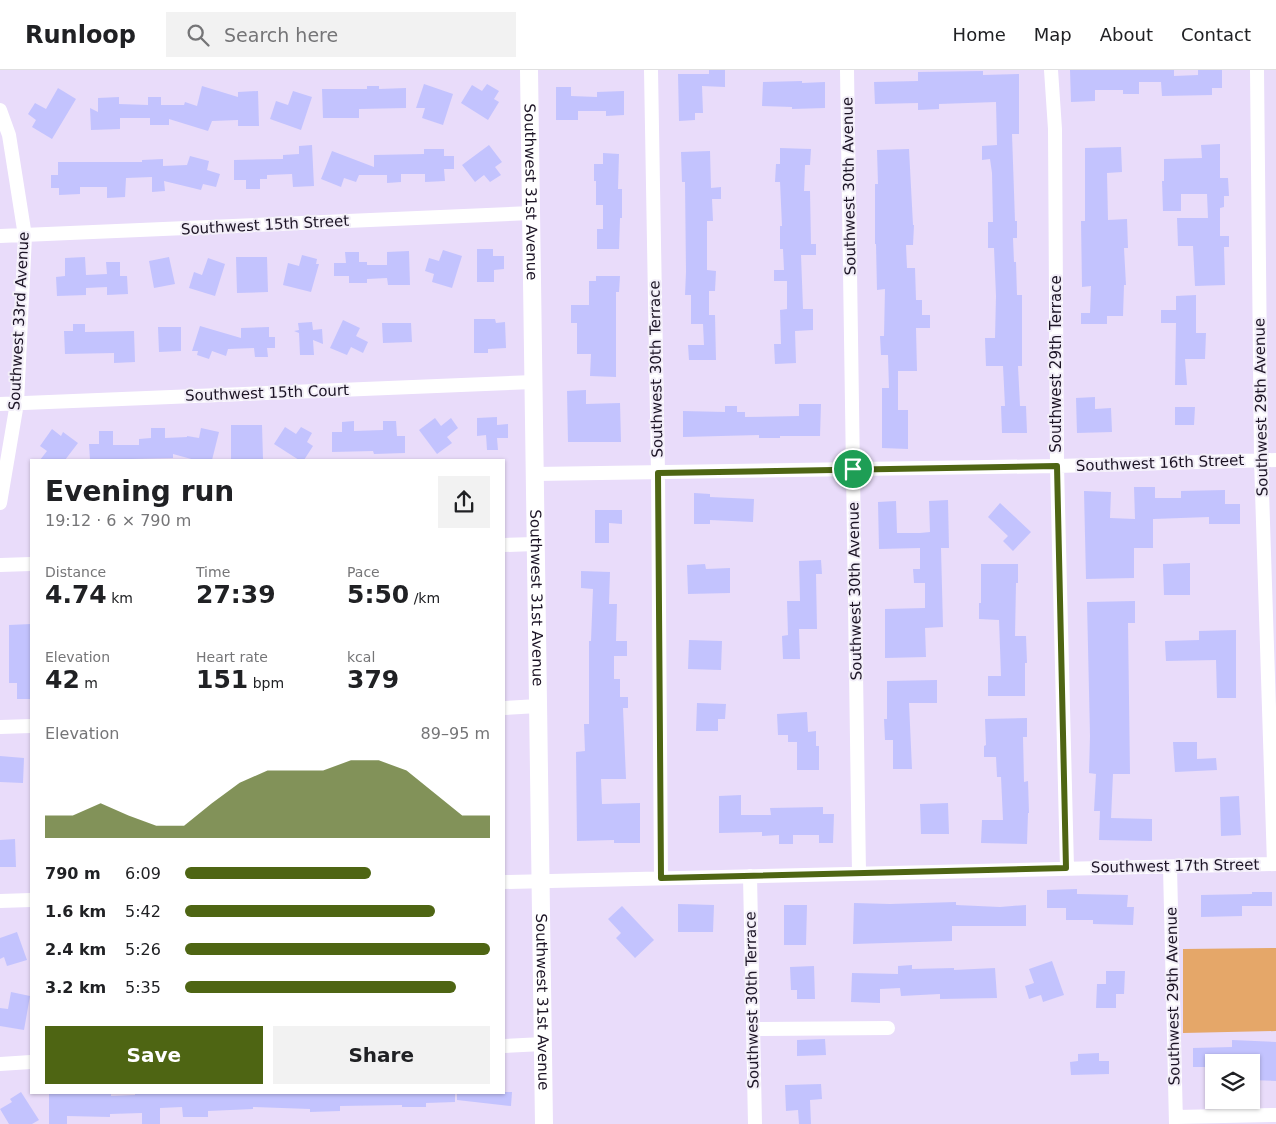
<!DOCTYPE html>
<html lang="en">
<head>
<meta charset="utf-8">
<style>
  :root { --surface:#fff; --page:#f2f2f2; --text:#202124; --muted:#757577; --line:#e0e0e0; --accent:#4e6513 }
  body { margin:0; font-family:"DejaVu Sans",sans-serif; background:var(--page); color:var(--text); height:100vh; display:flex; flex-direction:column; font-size:19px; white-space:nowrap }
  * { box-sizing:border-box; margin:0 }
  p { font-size:16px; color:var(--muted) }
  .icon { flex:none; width:28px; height:28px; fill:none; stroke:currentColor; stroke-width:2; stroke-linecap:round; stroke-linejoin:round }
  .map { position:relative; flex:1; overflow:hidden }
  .drawer { position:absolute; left:30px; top:389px; width:475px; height:635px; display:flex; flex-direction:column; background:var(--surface); border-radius:0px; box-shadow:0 1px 4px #0004 }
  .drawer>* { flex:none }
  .buttons { position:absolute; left:1205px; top:984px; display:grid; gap:10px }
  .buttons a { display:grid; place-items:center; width:55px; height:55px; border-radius:0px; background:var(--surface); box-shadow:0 1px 4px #0004; font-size:25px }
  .pin { position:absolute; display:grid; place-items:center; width:42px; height:42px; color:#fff; margin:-21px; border:2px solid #fff; border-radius:50%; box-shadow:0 1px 5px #0007 }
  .round { display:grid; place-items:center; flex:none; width:52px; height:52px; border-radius:0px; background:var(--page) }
  .overview { display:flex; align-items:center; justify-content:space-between; height:85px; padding:0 15px }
  h1 { font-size:28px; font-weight:700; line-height:38px }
  .figures { display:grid; grid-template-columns:repeat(3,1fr); gap:8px; height:85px; padding:5px 15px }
  .figures div { display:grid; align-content:center }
  .figures b { font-size:25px; font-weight:700 }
  .figures small { font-size:14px; font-weight:400 }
  .figures p { font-size:14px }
  .chart { height:140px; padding:10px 15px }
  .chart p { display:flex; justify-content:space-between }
  .chart svg { width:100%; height:90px; margin-top:5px; fill:var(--accent); opacity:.7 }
  .primary-button { display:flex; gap:10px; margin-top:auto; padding:10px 15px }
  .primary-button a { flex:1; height:58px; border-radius:0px; background:var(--accent); color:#fff; font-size:20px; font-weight:700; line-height:58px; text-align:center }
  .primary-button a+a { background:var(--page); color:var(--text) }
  ul { padding:0 15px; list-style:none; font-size:16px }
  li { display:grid; grid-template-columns:80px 60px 1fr; align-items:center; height:38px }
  li i { height:12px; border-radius:6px; background:var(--accent) }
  header { display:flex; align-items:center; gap:30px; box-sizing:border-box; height:70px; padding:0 25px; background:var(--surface); border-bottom:1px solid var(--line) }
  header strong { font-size:24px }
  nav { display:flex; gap:28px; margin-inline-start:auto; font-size:18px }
  .search { width:350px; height:45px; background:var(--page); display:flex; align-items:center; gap:12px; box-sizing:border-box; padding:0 18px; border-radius:0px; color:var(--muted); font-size:19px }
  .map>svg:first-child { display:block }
  .green { fill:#e5a769 }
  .building { fill:#c3c3fe }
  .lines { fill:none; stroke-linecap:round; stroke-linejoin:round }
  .minor { stroke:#fff; stroke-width:14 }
  .tertiary { stroke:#fff; stroke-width:18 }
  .route-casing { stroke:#fff; stroke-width:10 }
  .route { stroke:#4e6513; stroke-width:6 }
  .labels { text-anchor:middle; stroke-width:4; stroke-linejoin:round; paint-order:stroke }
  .street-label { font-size:15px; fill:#1c1425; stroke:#f2eef8 }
</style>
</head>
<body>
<header>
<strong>Runloop</strong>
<div class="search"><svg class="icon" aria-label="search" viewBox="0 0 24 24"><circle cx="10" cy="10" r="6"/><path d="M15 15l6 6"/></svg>Search here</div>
<nav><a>Home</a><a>Map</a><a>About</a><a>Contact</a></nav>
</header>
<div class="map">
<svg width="1276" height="1054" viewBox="0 0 1276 1054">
  <rect width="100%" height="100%" fill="#e9dcfa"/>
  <path class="green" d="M1276,878v83l-93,2v-84z"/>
  <path class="building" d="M709,0h16v17l-23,-1 1,27h-8v7l-16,1 -1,-47h31z
    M1070,0h104v6l24,-1v-5h24v18h-10v7l-50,1 -1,-14h-22v12h-16v-4h-28v11l-24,1z
    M983,1v4l36,-1v60h-7l3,87h2v17h-4l1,24h2l1,33h5v71h-4l2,40h6l1,27h-25l-1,-27h4l-2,-40h-17l-1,-28h10l1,-42 -2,-48h-6v-26h5l-1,-49 -2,-14 -8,1v-14l15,-1 -1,-43 -57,2v5l-21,1v-7l-43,1 -1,-22 44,-1v-9z
    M802,11v2l23,-1v26l-33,1v-2l-30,-1 1,-24z
    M424,14l29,10 -10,31 -21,-7 3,-10h-9z
    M487,14l12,7 -5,8 5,3 -11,18 -27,-17 11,-18 10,6z
    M202,16l36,11v-5l20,-1 1,35h-21v-6l-26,1 -4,10 -39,-12v6h-19v-7h-30v11l-29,1 -1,-22 8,4v-14l21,-1v7l29,1v-8h13v8h23l1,-3 12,4z
    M367,16h12v3l27,-1v20l-47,1v9h-36l-1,-29h45z
    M556,17h15v9l26,1v-5l27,-1v24l-18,1v-5h-28v9h-22z
    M58,18l18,11 -24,40 -20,-12 4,-7 -8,-6 7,-11 11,6z
    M293,21l19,6 -11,33 -31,-11 6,-18 12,4z
    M1220,74v34h8l1,18h-5v11l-4,1v28h9v11h-5l1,38 -30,1 -2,-40h-15l-1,-28h31l-1,-24h-26v17h-18l-1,-30h2v-22l38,-1 -1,-13z
    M312,75l2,41 -21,1 -1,-13 -25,1v4h-7v10h-14v-9h-12v-20l49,-1v-4l16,-1v-8z
    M489,75l13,17 -7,5 6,8 -11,7 -6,-7 -9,7 -13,-17z
    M1121,77l1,25 -15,1 1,47 19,-1 1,29h-4l2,37h-2l-1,31h-16v8h-26v-11h9l1,-27 -9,1 -1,-66h4v-73z
    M780,78l31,1 -1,16h-5l-1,26h6l1,53h5v11h-15l2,54h10v21l-18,1 1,32 -21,1 -1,-20h7l-1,-34 7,-1v-28h-13v-11h10l-1,-21h-3v-23h2l-2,-44h-5l1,-18h4z
    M424,79h20v7h10v13h-10l1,12 -20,1v-8h-24v8l-14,1v-8h-28l-3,7 -12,-4 -3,9 -20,-8 11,-28 42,16v-12l50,-1z
    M909,79l4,76h1l-1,20h-7l1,23h8l1,32h6v15h8v13h-14l1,43h-19v39h10v39l-26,-1v-60h7l-1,-33h-7l-1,-19h4l1,-47 -8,1 -1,-46h-1v-60h3l-1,-34z
    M710,81l1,37 10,-1v12h-9l1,22h-6v49l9,1 -1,20h-6v24h6l1,45h-27l-1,-15h16l-1,-21h-12v-29h-6l1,-23 -1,-90h-3l-1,-30z
    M603,83l16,1 -1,35h4v29h-2l-1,31h-22v-20h6v-24h-7v-24h-2v-17h9z
    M190,86l19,5 -2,9 13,4 -4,13 -13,-3 -2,6 -37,-9 1,10 -13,1v-15l-26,1 -1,19 -18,1v-11h-27v7l-21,1v-7h-8v-13h7v-13h84v-2l21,-1v7l24,-1z
    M477,179h16v7h11v13l-10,1v12h-17z
    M443,180l19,6 -10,32 -20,-6 2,-8 -9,-3 4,-13 10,3z
    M409,181l1,34h-22l-1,-7 -20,1v4h-18v-7h-15v-13h12l-1,-11h14v10h8v3h20v-13z
    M302,185l15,4 -1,5h3l-8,28 -28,-7 5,-22 11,3z
    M85,187l1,18 21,-1 -1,-12h14v14h7l1,18 -21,1v-8l-21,1v7l-29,1 -1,-19 9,-1v-18z
    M169,187l6,27 -21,4 -5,-27z
    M236,187h31l1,35 -31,1z
    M208,188l17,6 -10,32 -26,-8 5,-16 8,3z
    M596,206h24l-1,16h-3v85l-26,-1 1,-22h-14v-31h-6v-18h18v-24h7z
    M1196,225v38h10l-1,26h-20l2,26h-12l1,-62h-15v-13h15v-14z
    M474,249h21l1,4 9,-1 1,26 -18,1v4h-14z
    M343,250l17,8 -4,8 12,6 -5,11 -12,-6 -4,8 -17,-7z
    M312,252l1,8 9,-1 1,15 -10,-4 1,15h-14l-1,-22 -5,-2 5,-1 -1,-7z
    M382,253h29l1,19 -29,1z
    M73,254h12v8l49,-1 1,31 -21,1v-10l-49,1 -1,-23h9z
    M200,256l41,12v-10l28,-1v10h6v11h-8l1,9h-13l-1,-9 -26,1 -2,7 -14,-5 -3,8 -12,-4 1,-4h-6z
    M158,257h23v24l-22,1z
    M586,320v14l34,-1 1,39h-53l-1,-51z
    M1095,327v12l16,-1 1,24 -35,1 -1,-35z
    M799,334h22l-1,32h-40v2h-21v-3l-76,2v-26l42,1v-6h12v6h8v5l54,-1z
    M1175,337h20l-1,18h-19z
    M497,347v8l11,-1v14h-11l1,12h-11l-1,-15 -9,1v-18z
    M435,348l6,8 10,-8 7,10 -11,9 5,6 -15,11 -18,-24z
    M354,351v10l29,-1v-9h13l1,15h8v17l-31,1 -1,-3 -41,1v-20h10v-10z
    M231,355h31l1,34 -32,1z
    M285,357l11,7 5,-7 11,6 -5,9 6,4 -9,14h-5l-25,-16z
    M151,358h14v10l22,-1v-1l12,2 2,-10 18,4 -7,28h-17l-22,-6v4l-83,2 -1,-16h10v-13h14v14h26v-6l12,-1z
    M52,359l9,7 2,-4 15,11 -13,17h-25l7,-9 -7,-5z
    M1134,417h21v11h26v-7l44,-1v14h15v20h-31v-7l-56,2v29h-19v30l-48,1 -2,-88 27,1 -1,26 25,1z
    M694,423l16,1v3l44,2 -1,23 -43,-2v4h-16z
    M948,430l1,48h-8l2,79 -18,1 1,29 -41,1v-49l40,-1v-25h-11l-1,-14h7v-21l-41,1 -1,-47 18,-1 1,32h23l10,-1 -1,-31z
    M1000,433l31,29 -18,19 -10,-10 5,-5 -20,-19z
    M595,440h27v14l-13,-1v20h-14z
    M821,490l1,14h-6l1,55h-18l1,30h-17l-1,-23 6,-1 -1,-34h13l-1,-40z
    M1190,493v32h-26l-1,-31z
    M705,494l1,5 24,-1v25l-42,1 -1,-29z
    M981,494h37v19h-2l-1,53h11l1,27h-2v33h-37v-20h13l-2,-56 -20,-1v-16h2z
    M581,501l29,1 -1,32h8l-1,37h11v15h-13v23h6v18h8v11h-5l3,71h-25l1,25 38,-1v40h-26v-3l-37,1 -1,-89 9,-1 -1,-27h5v-83h2l2,-52 -12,-1z
    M1135,531v22h-7l2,151h-17l-2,44 41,1v22l-53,-1 1,-29h-6l2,-37 -7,-1 1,-37 -3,-134z
    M31,554v75h-14v-16h-8v-58z
    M1236,560v68h-19l-1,-38 -50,1 -1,-20 34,-1v-9z
    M689,570l33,1 -1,29 -33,-1z
    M937,610v23h-28l3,66h-19v-29h-8l-1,-21h3v-38z
    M697,633l29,1 -1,15h-7v12h-22z
    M807,642l1,20 8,-1v15h3v24h-22v-28h-9v-7h-10l-1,-21z
    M1027,648v19h-4l1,45 4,-1 1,32h-1l-1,31 -46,-1 1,-23h21l-2,-43h-4l-1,-20h-12v-11l2,-1 -1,-26z
    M1173,672h24v17l19,-1 1,12 -42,2z
    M0,686l24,2 -1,25 -23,-1z
    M741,725v20h30l-1,-7 53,-1v7h11l-1,29h-14v-8h-26v9h-14v-9l-17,1v-4l-43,1v-37z
    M1239,726l2,39 -20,1 -1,-39z
    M948,733l1,31h-28l-1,-30z
    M15,769l1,28h-16v-27z
    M1077,819v5l51,1 -1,12h7l-1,18 -40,-1v-4h-27v-12h-19v-18z
    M1252,822h20v14h-30v10l-41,1v-22l51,-1z
    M956,832v3l44,2 26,-2v21h-74v15l-99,3 1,-41 36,1z
    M678,834l36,1 -1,27h-35z
    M784,835h23l-1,40h-22z
    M622,836l32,34 -19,18 -19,-20 5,-5 -13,-14z
    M17,862l10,28 -20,6 -3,-9 -4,2v-21z
    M1052,891l12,34 -21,7 -2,-7 -12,4 -4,-13 9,-3 -5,-14z
    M912,895v4l42,-1v2l41,-2 2,30 -57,1v-5l-39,2 -1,-8 -20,1v14l-29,-1 1,-29 46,1v-8z
    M814,896l1,33h-18v-9h-6l-1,-23z
    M1106,901h19l-1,23h-8v14h-20l1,-24h9z
    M11,922l19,4 -6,34 -24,-4v-18l8,1z
    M825,969l1,16 -29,1v-16z
    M1232,970l44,2v39l-25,-1v-18h-37v5h-21v-19l39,-1z
    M1099,983v8h10v13l-38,1 -1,-13 8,-1v-7z
    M821,1014l1,15 -12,1 1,24h-12l-1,-14 -12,1 -1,-26z
    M21,1022l18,28 -7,4h-23l-9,-15 12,-7 -2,-3z
    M111,1022v4l24,-1v-3h320v10l-29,1v4h-24v-2l-62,1v5l-30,1v-3l-57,-2v2l-45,2v6h-25l-1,-10 -22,1v16h-18v-11l-32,1v3l-43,-1v8h-18v-30z
    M457,1022h55l-1,14 -54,-6z"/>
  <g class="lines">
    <path class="minor" d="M651,0l7,403 3,405
      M847,0l12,803
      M1051,0l4,59 2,337 10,402
      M1257,0l4,390 13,404
      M0,40l9,25 16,101 -8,167 -17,100
      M0,166l531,-23
      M0,334l533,-22
      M535,404l522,-8 219,-6
      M504,475l32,-1
      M0,495l31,-1
      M504,638l34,-2
      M0,657l31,-1
      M1170,797l6,257
      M750,806l5,248
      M504,812l772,-18
      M0,831l31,-1
      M753,959l135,-1
      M504,976l39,-2
      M0,994l31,-2
      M1176,1047l100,-2"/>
    <path class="tertiary" id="s1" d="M529,0l15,1054"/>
  </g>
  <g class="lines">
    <g class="route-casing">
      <path id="route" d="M1057,396l9,402 -405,10 -3,-405z"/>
    </g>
    <use href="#route" class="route"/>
  </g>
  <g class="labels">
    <g class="street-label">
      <text transform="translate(849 116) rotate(-91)" y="5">Southwest 30th Avenue</text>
      <text dy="5" stroke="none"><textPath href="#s1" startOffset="122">Southwest 31st Avenue</textPath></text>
      <text transform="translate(265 155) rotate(-3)" y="5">Southwest 15th Street</text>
      <text transform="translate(19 251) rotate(-87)" y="5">Southwest 33rd Avenue</text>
      <text transform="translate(1056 294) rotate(-90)" y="5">Southwest 29th Terrace</text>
      <text transform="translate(656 299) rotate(-91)" y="5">Southwest 30th Terrace</text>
      <text transform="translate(267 323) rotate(-2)" y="5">Southwest 15th Court</text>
      <text transform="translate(1261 337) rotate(-91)" y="5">Southwest 29th Avenue</text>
      <text transform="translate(1160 393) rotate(-2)" y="5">Southwest 16th Street</text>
      <text transform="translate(855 521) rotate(-91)" y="5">Southwest 30th Avenue</text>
      <text dy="5" stroke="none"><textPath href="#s1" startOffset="528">Southwest 31st Avenue</textPath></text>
      <text transform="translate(1175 796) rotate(-1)" y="5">Southwest 17th Street</text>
      <text transform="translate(1173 926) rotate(-91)" y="5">Southwest 29th Avenue</text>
      <text transform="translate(752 930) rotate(-91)" y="5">Southwest 30th Terrace</text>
      <text dy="5" stroke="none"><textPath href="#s1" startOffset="932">Southwest 31st Avenue</textPath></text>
    </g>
  </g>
</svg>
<div class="buttons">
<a><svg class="icon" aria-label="layers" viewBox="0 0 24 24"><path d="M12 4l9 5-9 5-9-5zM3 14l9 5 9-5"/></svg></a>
</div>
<div class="pin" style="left:853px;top:399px;background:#1e9e55"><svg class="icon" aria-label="arrive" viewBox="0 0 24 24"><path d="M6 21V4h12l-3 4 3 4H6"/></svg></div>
<section class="drawer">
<div class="overview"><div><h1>Evening run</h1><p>19:12 · 6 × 790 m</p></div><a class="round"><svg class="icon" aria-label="share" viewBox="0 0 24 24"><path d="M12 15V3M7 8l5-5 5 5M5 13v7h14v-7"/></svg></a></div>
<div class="figures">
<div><p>Distance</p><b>4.74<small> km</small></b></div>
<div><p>Time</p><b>27:39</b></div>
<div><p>Pace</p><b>5:50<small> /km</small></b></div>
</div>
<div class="figures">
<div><p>Elevation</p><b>42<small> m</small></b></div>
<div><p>Heart rate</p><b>151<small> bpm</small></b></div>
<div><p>kcal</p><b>379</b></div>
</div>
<div class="chart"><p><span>Elevation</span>89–95 m</p>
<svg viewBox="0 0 160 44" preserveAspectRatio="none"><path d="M0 44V33L10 33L20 27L30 33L40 38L50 38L60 27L70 17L80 11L90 11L100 11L110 6L120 6L130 11L140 22L150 33L160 33V44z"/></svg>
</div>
<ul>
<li><b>790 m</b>6:09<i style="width:61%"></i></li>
<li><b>1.6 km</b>5:42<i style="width:82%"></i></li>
<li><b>2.4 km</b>5:26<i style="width:100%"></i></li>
<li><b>3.2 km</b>5:35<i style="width:89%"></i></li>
</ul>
<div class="primary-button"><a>Save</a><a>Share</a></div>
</section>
</div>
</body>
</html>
